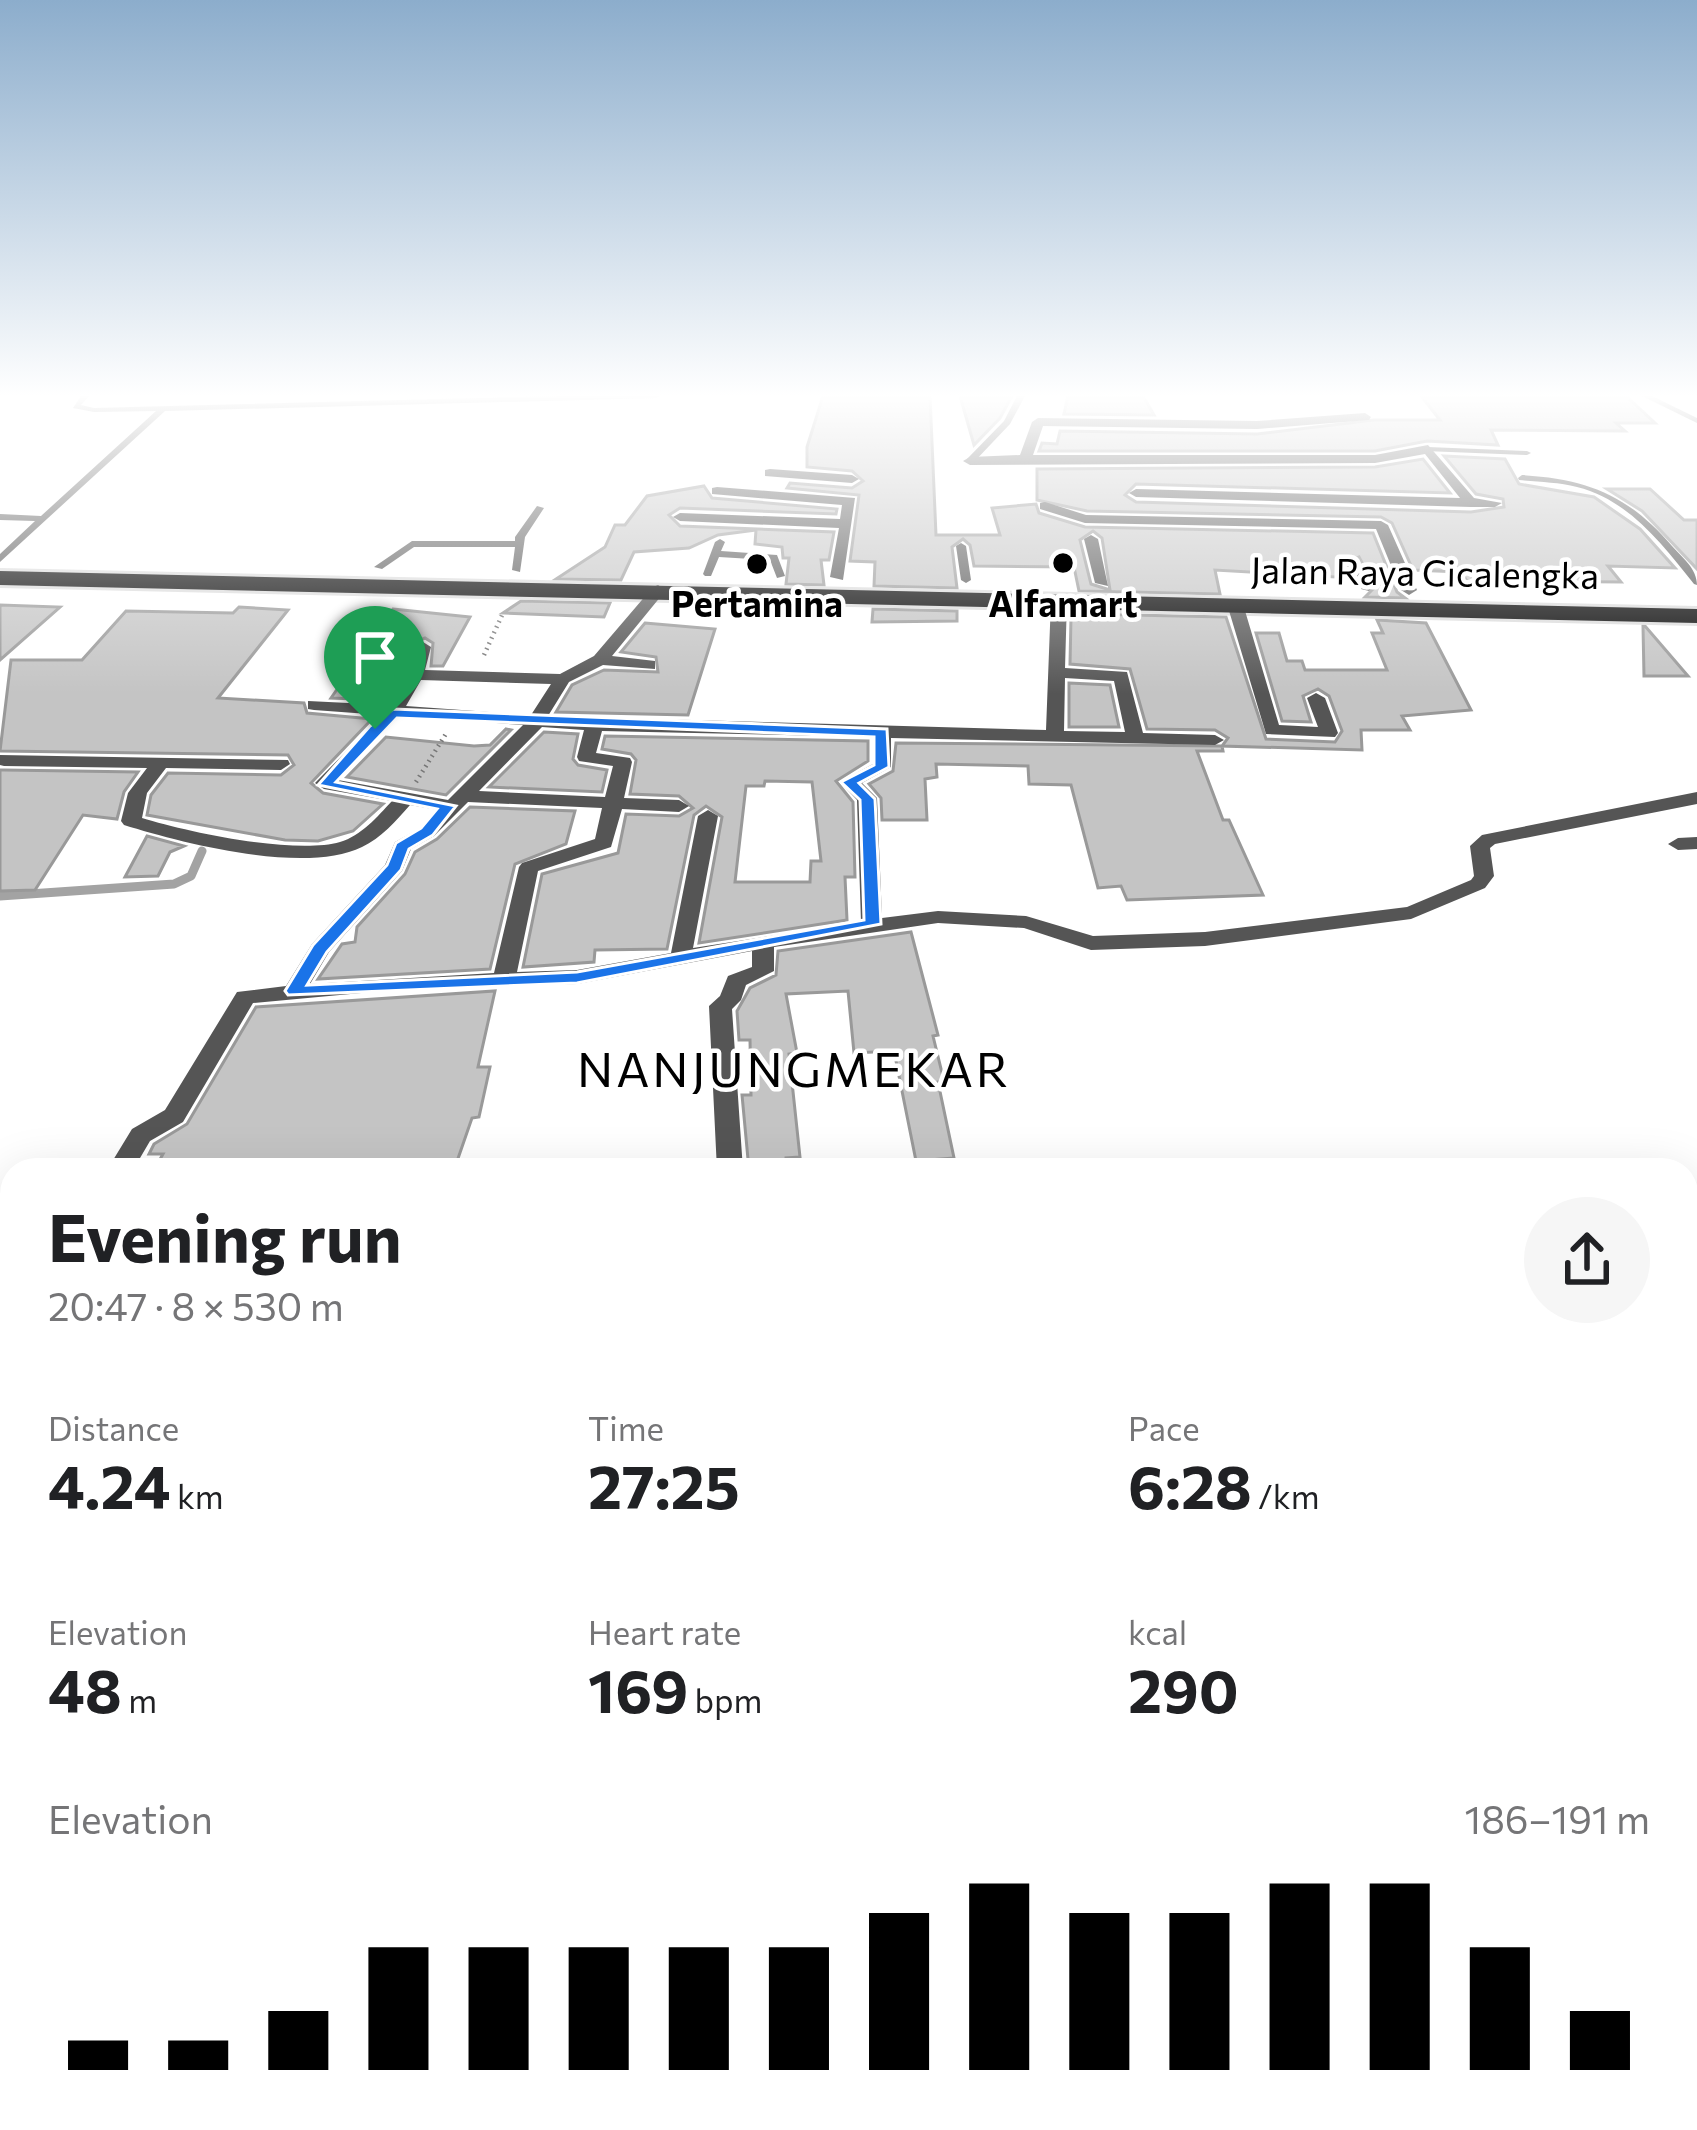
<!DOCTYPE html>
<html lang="en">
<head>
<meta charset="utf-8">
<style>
  :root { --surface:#fff; --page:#f6f6f6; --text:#202124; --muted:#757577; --accent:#000 }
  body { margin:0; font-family:Commissioner,sans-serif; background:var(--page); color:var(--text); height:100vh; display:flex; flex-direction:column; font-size:45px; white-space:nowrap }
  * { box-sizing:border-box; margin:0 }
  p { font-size:39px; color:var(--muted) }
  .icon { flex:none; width:66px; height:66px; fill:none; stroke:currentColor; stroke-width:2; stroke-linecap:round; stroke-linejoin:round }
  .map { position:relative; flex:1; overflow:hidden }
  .drawer { position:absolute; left:0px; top:1158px; width:1698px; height:972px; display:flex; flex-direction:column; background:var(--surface); border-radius:36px 36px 0 0; box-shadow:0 12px 48px #0002 }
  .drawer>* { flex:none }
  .pin { position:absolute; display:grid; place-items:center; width:102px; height:102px; color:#fff; margin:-123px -51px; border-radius:50% 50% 50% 0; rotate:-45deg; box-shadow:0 0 12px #0007 }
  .pin .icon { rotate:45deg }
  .round { display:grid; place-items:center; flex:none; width:126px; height:126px; border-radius:63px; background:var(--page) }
  .summary { display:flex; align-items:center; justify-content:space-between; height:204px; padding:0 48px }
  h1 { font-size:66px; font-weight:700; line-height:90px }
  .stats { display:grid; grid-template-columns:repeat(3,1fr); gap:18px; height:204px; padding:12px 48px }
  .stats div { display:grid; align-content:center }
  .stats b { font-size:60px; font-weight:700 }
  .stats small { font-size:33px; font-weight:400 }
  .stats p { font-size:33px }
  .chart { height:336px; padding:24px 48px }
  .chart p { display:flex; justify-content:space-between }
  .chart svg { width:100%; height:216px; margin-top:12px; stroke:var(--accent); stroke-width:6 }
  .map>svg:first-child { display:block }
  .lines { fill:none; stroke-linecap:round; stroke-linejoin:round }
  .stream { stroke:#a3a3a3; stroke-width:9 }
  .river { fill:#a3a3a3; fill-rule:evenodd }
  .building { fill:#c4c4c4; stroke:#999; stroke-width:3; fill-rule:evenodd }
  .highway-casing { stroke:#dbdbdb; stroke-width:6 }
  .path { stroke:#777; stroke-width:4.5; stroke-dasharray:1.5 4.5; stroke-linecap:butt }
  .lane { fill:#555; fill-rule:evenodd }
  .street { fill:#555; fill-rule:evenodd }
  .highway { fill:#000; fill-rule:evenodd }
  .route { fill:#1a73e8; stroke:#fff; stroke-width:3; fill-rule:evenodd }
  .poi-dot { fill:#000; stroke:#fff; stroke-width:4.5 }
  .labels { text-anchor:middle; stroke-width:9; stroke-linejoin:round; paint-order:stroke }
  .far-street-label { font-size:36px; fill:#000; stroke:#fff }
  .far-poi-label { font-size:36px; font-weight:bold; fill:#000; stroke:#fff }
  .quarter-label { font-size:48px; letter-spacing:3px; fill:#000; stroke:#fff }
</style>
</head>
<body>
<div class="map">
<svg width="1697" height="2130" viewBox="0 0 1697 2130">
  <rect width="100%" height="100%" fill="#fff"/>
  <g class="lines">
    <path class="stream" d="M0,896l174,-12 17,-8 11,-25"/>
    <path class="river" d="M12,1840v92l-12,1v-92z
      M1697,1874v94l-11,1v-94z
      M303,2118h113l5,12h-113z
      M790,2118h120l-5,12h-120z"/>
  </g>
  <path class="building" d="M823,396h107l6,139h64l-8,-27 44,-4 3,9 46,14 288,6 24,59 8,6 -40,-1 10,-10 -16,-30 -11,5 4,16 -137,-8 5,24 -141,-3 -5,-24 -100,-1 -4,-21 -7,-6 -11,8 5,41 -83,-2 1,-24 -25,-1 9,-66 -72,-7 3,-5 62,5 11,-7 -11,-10 -45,-4v-20zM1093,531l9,7 8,52 -19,-6 -11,-44z
    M960,396h52l-12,22 -26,27z
    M1068,396h75l11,19 -90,-1z
    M1421,396h205l29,27h-39l9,8 -134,-1 7,15 -71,-4 -52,10h-336l3,-8 15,1 3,-13 197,3 117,-14h66z
    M1444,456l61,3 14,25 75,13 46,32 35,39 -67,-2 13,16 -154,-1 -6,-9 -48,-2 -21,-47 -11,-6 -294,-6 -50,-11v-31l338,-2 48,-8 27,34 -314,-9 -11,11 11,7 335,10 33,-5 -1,-8 -27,-5z
    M704,486l8,12 125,11 -1,5 -156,-6 -11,7 11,11 154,6 -5,28h-8l3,25 -38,-1 3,-26h-6l-1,-11 -27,-3 1,-14 -38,5 -29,13 -55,4 -13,28 -65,-1 49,-32 10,-22h10l22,-29z
    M1607,489h43l34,31h13v49l-55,-58z
    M521,601l89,2 -6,14 -101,-4z
    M0,605l60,2 -60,53z
    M239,607l49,3 -70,88 86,5 3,10 65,6 -61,64 12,10 60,11 -30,27 -35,10 -33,-1 -138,-25 4,-20 17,-22 113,2 13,-10 -6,-10 -288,-4 11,-91h71l44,-49 107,2z
    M393,609l77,8 -27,49h-12l2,-23 -8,-5 -12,5 -27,57 -55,-2z
    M873,609l84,2v10l-85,1z
    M1083,614l143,3 40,122 69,3 7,-11 -13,-35 -11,-7 -15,7 8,26 -29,-1 -26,-88h23l8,28h15l3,9h82l-15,-37h11l-6,-13 49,3 45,87 -69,6 8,14h-49l1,20 -140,-4 6,-8 -13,-8 -68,-1 -17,-60 -60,-5 1,-47z
    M645,623l70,6 -27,86 -132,-3 16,-27 32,-15 54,2 -2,-15 -35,-5z
    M1643,626h2l43,50h-44z
    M1069,683l41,2 9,42h-50z
    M506,729l5,1 -65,65 -99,-18 39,-40 88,9 16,-1z
    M544,732l34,2 -5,25 5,6 29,5 -5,22 -113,-5z
    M605,736l263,5v20l-32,20 17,21 2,75h-10l2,43 -148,23 23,-126 -16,-11 -12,9 -27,134 -72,1 -1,12 -71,5 19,-93 76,-21 8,-39 53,2 14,-8 -14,-12 -49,-2 6,-34 -5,-6 -29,-5zM765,781l47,1 9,79h-10l-1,21h-75l11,-96h18z
    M896,743l326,3 1,5h-26l26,69h6l34,75 -136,5 -6,-14 -23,2 -27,-103 -42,-1 -1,-18 -92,-2 1,13 -12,2 2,41h-45l-1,-22 -12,-14 24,-13z
    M0,770h4l134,2 -14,20 -7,27 -34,-4 -48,75 -35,1z
    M470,807l105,4 -9,33 -51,20 -25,105 -172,10 24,-35 13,-2 2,-15 48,-53 10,-22 22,-13z
    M147,836l37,10 -14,6 -12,24 -33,1z
    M911,932l27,103 -5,1 11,45 -6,1 16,76 -38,3 -22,-110 -40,2 -6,-62 -62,3 11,59 -8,1 11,103 -14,1v12h-37l-7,-75h9l-1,-55h-11l-2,-29 13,-23 26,-13 2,-24z
    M495,991l-17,76h12l-11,50 -7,1 -18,52h-300l9,-16h-14l5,-10 33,-20 69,-117z"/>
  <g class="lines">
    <g class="highway-casing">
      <path id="highway" d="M0,571l1697,38v14l-1697,-38z"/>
    </g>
    <path class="path" d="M484,655l19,-42
      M416,782l31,-50"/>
    <path class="lane" d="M81,396h8l-8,9 13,3 464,-12h102l-4,2 -491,13 -165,151v-8l35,-33 -35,-1v-6l41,2 115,-105 -62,1 -21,-4z
      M1017,396h8l-15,28 -37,39h-6v-4l37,-38z
      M1642,396h10l45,22v5z
      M1428,447l99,4 4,2 -4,2 -102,-4 -1,-2z
      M1522,475c66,4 106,20 150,71 11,12 25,23 25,39l-3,-1c-32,-40 -65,-84 -117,-97 -19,-5 -39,-5 -58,-7l-1,-2z
      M537,506l7,2 -19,29 -5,35 -8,-2 3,-23h-101l-32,22 -8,-2 38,-26h103v-4z
      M720,539l5,3 -4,9 56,4 8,21 -8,2 -7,-18 -51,-3 -8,19h-6l-2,-2 12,-32z
      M961,543l5,3 5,34 -5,3 -5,-3 -5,-34z
      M1357,561l5,3 9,25 -2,2 -8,-2 -9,-25z"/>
    <path class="street" d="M1365,413l6,4 -2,3 -112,9 -214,-3 -10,29h342l53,-10 46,53 28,5 -7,4h-24l-335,-10 -7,-4 7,-4 324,9 -35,-44 -50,9 -405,2 -7,-4 7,-4 50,-2 12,-33 6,-4 219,3z
      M770,469l82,6 7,4 -7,4 -87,-7v-6z
      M717,487l138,11 -12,82 -13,-3 9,-49 -159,-7 -7,-4 7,-4 160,6 2,-14 -130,-11v-6z
      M1045,502l41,13 295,6 7,4 29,65 -8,5 -8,-5 -25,-61 -291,-6 -45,-14v-6z
      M1091,535l7,4 10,47 -13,-3 -11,-44z
      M658,585l8,5 -54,66 43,5v8l-52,-4 -34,17 -21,34 498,14 5,-130 8,-5 8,5 -2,68 62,4 16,61 72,2 9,5 -9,5 -324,-7v29l-29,16 15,15 5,120 56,-7 88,5 67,20 112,-4 202,-25 64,-27 3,-4 -4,-30 12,-11 215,-43v12l-202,40 -5,4 4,28 -9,12 -74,31 -206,27 -114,4 -67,-22 -86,-5 -164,24v24l-28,14 -5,15 -9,9 11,161h-26l-8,-164 11,-10 8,-20 24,-9v-16l-175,33 -173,5 -151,14 -70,119 -33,19 -17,29h-26l25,-41 33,-19 72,-118 49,-6 26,-42 73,-79 10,-23 25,-14 18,-18 -28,-5c-14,16 -29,33 -48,42 -57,28 -180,-4 -238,-22l-3,-4 7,-28 19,-25 -143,-2 -4,-1v-10l288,5 2,4 -9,6 -115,-2 -19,25 -5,25c45,14 153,37 198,24 21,-6 37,-25 52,-41l-68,-12 -9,-6 67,-68 -68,-5 -6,-1v-8l81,4 17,-30 9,-28 8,-5 8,5 -6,23 135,4 34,-18 59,-69zM1065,678l49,3 11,51 -61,-1zM421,680l130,4 -20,31 -125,-9zM400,716l123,9 -75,75 -110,-20zM542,727l42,3 -7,27 2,4 34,5 -8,31 -126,-6zM602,731l271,6v27l-33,18 17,18 4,122 -168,26 25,-132 -10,-6 -10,6 -27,137 -94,17 -60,2 21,-101 73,-24 11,-38 57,3 10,-6 -10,-6 -55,-2 8,-36 -2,-4 -34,-5zM468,802l134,6 -7,31 -73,24 -3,4 -25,106 -184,11 19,-32 73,-81 9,-22 23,-13z
      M1235,599l8,5 36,121 39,2 -11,-29 9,-5 9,5 13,35 -3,4 -69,-3 -39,-130z
      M1697,837v12l-19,1 -10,-6 10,-6z
      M12,1215v31l-12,6v-30z
      M0,1333l12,1v22l-12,-1z
      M1686,1342h11v22h-11z"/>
    <use href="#highway" class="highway"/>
  </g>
  <linearGradient id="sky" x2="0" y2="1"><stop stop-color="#8cadcc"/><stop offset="0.57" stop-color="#fff"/><stop offset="1" stop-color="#fff" stop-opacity="0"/></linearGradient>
  <rect width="1697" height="694" fill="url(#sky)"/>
  <path class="route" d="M393,709l494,20 2,38 -30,16 16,16 6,125 -304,59 -289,12 -3,-4 28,-46 74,-80 9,-22 25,-15 16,-19 -119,-24 52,-59zM397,718l477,19v28l-33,17 19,18 4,120 -287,52 -270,13 20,-33 74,-82 8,-21 24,-14 23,-29 -120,-24z"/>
  <g class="poi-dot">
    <circle cx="1063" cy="563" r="12"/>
    <circle cx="757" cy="564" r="12"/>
  </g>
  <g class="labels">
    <g class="far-street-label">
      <text transform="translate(1425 573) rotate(1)" y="13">Jalan Raya Cicalengka</text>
    </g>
    <g class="far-poi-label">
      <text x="757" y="617">Pertamina</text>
      <text x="1063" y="617">Alfamart</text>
    </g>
    <g class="quarter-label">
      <text x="794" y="1087">NANJUNGMEKAR</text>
    </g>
  </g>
</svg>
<div class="pin" style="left:375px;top:729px;background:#1e9e55"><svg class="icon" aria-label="arrive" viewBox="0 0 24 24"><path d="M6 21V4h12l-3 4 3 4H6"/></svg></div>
<section class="drawer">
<div class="summary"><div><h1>Evening run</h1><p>20:47 · 8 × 530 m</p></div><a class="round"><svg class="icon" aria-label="share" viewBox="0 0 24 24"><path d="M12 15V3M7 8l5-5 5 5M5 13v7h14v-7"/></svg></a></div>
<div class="stats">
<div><p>Distance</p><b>4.24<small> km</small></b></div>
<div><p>Time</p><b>27:25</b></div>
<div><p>Pace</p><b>6:28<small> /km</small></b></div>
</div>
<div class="stats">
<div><p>Elevation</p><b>48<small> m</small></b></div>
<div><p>Heart rate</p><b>169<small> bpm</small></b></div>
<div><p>kcal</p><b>290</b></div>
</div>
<div class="chart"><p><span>Elevation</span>186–191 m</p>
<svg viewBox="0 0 160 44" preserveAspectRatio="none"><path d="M5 44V38M15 44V38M25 44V32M35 44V19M45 44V19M55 44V19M65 44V19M75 44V19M85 44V12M95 44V6M105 44V12M115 44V12M125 44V6M135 44V6M145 44V19M155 44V32"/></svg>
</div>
</section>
</div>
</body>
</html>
